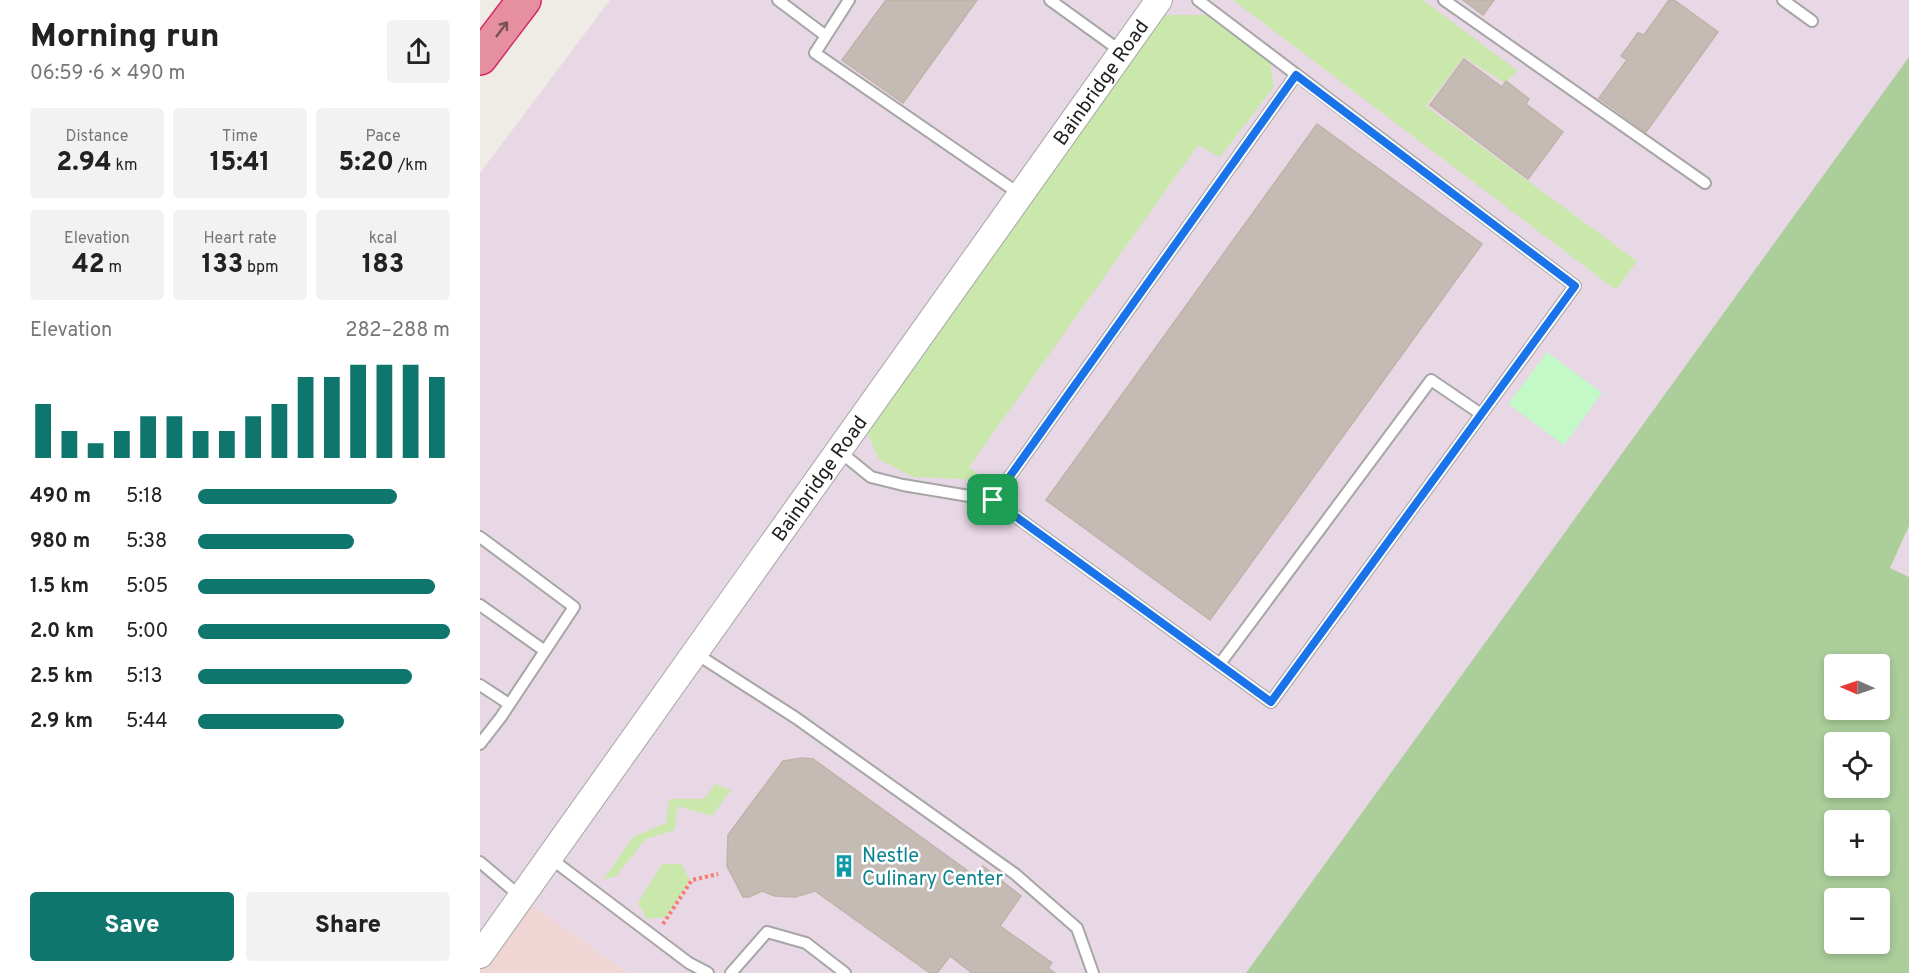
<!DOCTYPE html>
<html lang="en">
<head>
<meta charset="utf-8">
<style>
  :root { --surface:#fff; --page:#f2f2f2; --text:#222; --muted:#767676; --accent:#0f766e }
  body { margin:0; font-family:Overpass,sans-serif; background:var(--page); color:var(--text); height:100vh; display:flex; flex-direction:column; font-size:22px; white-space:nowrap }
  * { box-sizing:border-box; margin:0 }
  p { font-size:20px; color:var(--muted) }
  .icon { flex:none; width:33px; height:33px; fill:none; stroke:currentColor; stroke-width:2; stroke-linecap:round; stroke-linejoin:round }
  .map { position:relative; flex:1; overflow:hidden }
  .drawer { display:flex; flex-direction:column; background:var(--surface); width:480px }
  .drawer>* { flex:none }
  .needle { width:39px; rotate:272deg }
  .controls { position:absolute; left:1344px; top:654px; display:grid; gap:12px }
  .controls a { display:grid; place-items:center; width:66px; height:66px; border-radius:6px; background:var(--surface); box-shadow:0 3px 9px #0003; font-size:30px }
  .pin { position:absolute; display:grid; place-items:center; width:51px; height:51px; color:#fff; margin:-26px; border-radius:12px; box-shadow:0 3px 9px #0006 }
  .round { display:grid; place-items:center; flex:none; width:63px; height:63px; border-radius:6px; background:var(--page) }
  .overview { display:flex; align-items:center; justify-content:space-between; height:102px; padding:0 30px }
  h1 { font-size:33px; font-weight:800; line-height:45px }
  .figures { display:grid; grid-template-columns:repeat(3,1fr); gap:9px; height:102px; padding:6px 30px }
  .figures div { display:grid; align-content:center; border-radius:6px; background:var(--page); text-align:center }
  .figures b { font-size:26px; font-weight:800 }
  .figures small { font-size:16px; font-weight:400 }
  .figures p { font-size:16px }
  .chart { height:168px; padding:12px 30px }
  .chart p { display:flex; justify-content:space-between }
  .chart svg { width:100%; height:108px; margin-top:6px; stroke:var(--accent); stroke-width:6 }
  .cta { display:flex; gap:12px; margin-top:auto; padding:12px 30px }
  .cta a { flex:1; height:69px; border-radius:6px; background:var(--accent); color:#fff; font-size:24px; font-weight:800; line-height:69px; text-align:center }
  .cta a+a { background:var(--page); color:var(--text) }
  ul { padding:0 30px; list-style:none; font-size:20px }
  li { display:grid; grid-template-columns:96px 72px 1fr; align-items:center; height:45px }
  li i { height:15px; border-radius:8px; background:var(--accent) }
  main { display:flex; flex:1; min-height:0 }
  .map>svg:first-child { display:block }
  .commercial { fill:#f0d5d5 }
  .industrial { fill:#e8d7e5 }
  .grass { fill:#cbe8ac }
  .forest { fill:#abce9b; fill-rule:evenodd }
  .park { fill:#c3f8c7 }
  .building { fill:#c4bbb5; stroke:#c1b2a8; stroke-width:1.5 }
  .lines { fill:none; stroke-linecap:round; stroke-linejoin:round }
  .service-casing { stroke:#a6a6a6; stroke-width:14 }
  .tertiary-casing { stroke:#a6a6a6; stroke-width:28 }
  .motorway-casing { stroke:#d72968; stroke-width:36 }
  .path { stroke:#f77a6f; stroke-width:4; stroke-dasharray:3 3; stroke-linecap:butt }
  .service { stroke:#fff; stroke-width:10 }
  .tertiary { stroke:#fff; stroke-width:26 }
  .motorway { stroke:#e58fa0; stroke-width:33 }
  .oneway { stroke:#785159 }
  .route-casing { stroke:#fff; stroke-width:12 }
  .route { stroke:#1a73e8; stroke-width:8 }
  .labels { text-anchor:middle; stroke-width:5; stroke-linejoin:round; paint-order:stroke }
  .street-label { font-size:20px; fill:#1f1f1f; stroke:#fff }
  .culture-label { font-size:20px; fill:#0d838f; stroke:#fff; text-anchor:start }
</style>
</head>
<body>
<main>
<section class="drawer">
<div class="overview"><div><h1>Morning run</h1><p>06:59 · 6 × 490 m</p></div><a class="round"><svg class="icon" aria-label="share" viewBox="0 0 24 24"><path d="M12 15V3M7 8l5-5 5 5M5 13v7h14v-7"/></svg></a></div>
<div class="figures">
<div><p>Distance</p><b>2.94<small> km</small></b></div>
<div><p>Time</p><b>15:41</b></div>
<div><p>Pace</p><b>5:20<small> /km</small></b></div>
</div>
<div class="figures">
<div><p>Elevation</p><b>42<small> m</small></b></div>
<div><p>Heart rate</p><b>133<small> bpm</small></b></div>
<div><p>kcal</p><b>183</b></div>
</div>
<div class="chart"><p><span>Elevation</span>282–288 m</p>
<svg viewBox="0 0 160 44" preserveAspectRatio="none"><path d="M5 44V22M15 44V33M25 44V38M35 44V33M45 44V27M55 44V27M65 44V33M75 44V33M85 44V27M95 44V22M105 44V11M115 44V11M125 44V6M135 44V6M145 44V6M155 44V11"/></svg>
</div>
<ul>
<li><b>490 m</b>5:18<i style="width:79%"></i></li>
<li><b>980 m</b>5:38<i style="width:62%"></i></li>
<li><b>1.5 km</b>5:05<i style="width:94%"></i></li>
<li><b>2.0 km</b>5:00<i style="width:100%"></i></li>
<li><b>2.5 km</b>5:13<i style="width:85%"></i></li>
<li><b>2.9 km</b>5:44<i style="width:58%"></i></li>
</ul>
<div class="cta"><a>Save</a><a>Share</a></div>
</section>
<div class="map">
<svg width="1429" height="973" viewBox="0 0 1429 973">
  <rect width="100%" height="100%" fill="#efece5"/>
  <path class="commercial" d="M42,897l106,76h-148v-18z"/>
  <path class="industrial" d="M130,0h1299v70l-655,903h-626l-106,-76 -42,58v-782z
    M1429,526v51l-19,-9z"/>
  <path class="grass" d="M753,0h190l95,71 -13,12 -41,-26 -38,49 211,155 -21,29z
    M668,15h58l64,48 4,24 -54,70 -22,-12 -229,322 16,13 -72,-3 -34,-18 -18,-40z
    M235,784l16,6 -19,26 -35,-10 -2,24 -29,9 -30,37 -13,4 30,-43 33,-14 3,-24h35z
    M182,864h19l9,16 -24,37 -19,2 -9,-16z"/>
  <path class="forest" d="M1429,57v469l-19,42 19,9v396h-663zM1354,664h46v46h-46zM1354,742h46v46h-46zM1354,820h46v46h-46zM1354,898h46v46h-46z"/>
  <path class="park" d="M1067,352l55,41 -38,52 -56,-41z"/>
  <path class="building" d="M406,0h91l-74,103 -61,-43z
    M983,0h31l-11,15z
    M1189,0h5l44,32 -72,100 -47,-34 28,-38 -6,-4 17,-23 6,2z
    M984,59l38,28 4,-6 23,18 -3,5 37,28 -35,47 -98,-74z
    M837,124l165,120 -272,376 -164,-120z
    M322,758l11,1 162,117 8,-10 38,30 -21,30 52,37 -4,5 7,5h-83l-22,-17 -13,17h-7l-115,-82 -20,6 -20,-1 -13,-5 -13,6h-6l-16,-31 1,-31 55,-74z"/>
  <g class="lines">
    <g class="service-casing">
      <path id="service" d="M298,0l48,36
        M369,0l-34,53 206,142
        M570,0l72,52
        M964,0l261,183
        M1303,0l29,21
        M359,451l32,26 32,8 90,15 278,202 304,-416 -377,-286
        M513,500l303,-425
        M0,537l94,70 -73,110 -21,27
        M0,605l65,46
        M215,653l101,65 219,156 62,54 16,45
        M739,665l212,-285 50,34
        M0,685l29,19
        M70,858l139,105 19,10
        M0,862l41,35
        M251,973l36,-41 39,11 39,30"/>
    </g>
    <g class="tertiary-casing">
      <g id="tertiary">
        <path id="s1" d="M0,955l679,-955"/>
      </g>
    </g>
    <g class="motorway-casing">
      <path id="motorway" d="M0,58l44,-58"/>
    </g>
    <path class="path" d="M183,924l29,-44 26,-6"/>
    <use href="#service" class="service"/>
    <use href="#tertiary" class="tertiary"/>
    <use href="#motorway" class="motorway"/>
  </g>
  <defs><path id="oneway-shaft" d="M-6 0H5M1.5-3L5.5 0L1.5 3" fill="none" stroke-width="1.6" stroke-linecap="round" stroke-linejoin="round" transform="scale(1.5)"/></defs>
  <use class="oneway" href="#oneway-shaft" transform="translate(22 29) rotate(-53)"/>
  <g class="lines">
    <g class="route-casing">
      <path id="route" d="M816,75l279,211 -304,416 -278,-202z"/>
    </g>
    <use href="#route" class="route"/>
  </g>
  <defs>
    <g id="building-bare" transform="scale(1.8)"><path d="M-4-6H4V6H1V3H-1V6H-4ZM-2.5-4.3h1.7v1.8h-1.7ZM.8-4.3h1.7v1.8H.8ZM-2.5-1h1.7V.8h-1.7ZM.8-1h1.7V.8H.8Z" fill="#0f9aa8" stroke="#fff" stroke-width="2.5" paint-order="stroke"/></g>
  </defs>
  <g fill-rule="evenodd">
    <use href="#building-bare" x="364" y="866"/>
  </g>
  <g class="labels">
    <g class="street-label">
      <text dy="7" stroke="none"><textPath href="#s1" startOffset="1071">Bainbridge Road</textPath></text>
      <text dy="7" stroke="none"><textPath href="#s1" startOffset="585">Bainbridge Road</textPath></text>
    </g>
    <g class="culture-label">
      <text x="382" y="862">Nestle<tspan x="382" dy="23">Culinary Center</tspan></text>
    </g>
  </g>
</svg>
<div class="controls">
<a><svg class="needle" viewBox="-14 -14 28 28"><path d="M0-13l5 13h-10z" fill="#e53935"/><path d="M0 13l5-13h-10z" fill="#767676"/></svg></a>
<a><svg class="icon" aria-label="locate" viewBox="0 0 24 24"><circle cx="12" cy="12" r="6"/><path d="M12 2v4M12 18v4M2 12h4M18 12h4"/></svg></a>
<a>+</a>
<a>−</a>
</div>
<div class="pin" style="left:513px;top:500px;background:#1e9e55"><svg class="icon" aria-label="arrive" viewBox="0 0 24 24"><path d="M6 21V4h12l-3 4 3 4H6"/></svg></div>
</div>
</main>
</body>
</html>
